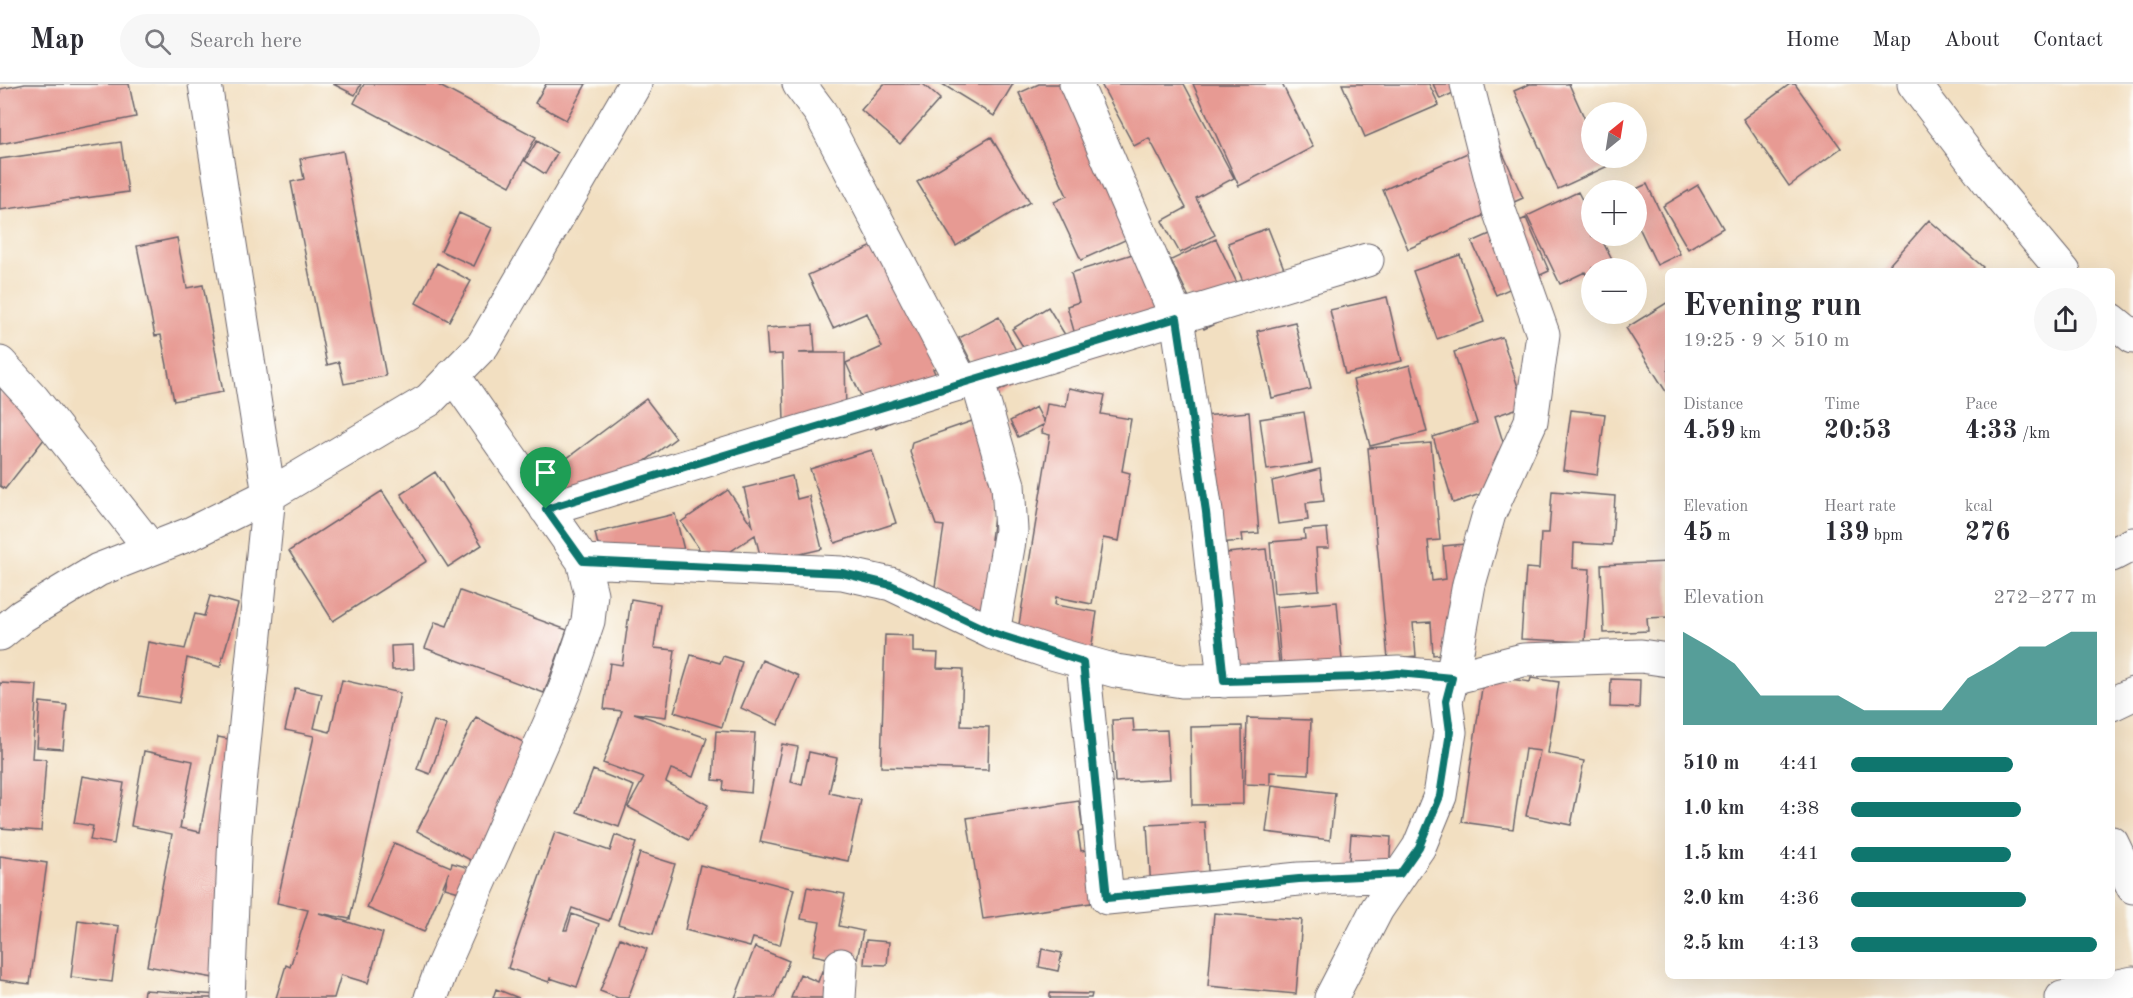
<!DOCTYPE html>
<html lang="en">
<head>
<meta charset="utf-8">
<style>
  :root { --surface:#fff; --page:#f7f7f7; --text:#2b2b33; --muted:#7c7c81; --line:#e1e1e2; --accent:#0f766e }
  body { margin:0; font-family:"Old Standard TT",serif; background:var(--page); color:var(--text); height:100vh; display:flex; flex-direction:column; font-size:22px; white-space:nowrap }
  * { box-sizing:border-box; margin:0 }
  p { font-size:20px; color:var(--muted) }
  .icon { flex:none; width:33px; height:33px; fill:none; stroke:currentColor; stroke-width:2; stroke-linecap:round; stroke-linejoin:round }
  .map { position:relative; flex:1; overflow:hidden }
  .sheet { position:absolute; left:1665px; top:184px; width:450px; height:711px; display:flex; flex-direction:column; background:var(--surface); border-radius:9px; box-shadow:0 6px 24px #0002 }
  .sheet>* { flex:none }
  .needle { width:39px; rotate:30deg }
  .controls { position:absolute; left:1581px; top:18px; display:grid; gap:12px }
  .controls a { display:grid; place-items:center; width:66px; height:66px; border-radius:50%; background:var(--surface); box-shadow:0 6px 24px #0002; font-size:30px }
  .pin { position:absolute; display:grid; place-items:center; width:51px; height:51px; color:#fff; margin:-62px -26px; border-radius:50% 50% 50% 0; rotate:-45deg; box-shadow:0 0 6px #0007 }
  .pin .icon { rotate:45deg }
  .round { display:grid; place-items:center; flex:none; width:63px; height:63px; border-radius:32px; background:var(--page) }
  .headline { display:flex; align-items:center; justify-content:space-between; height:102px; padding:0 18px }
  h1 { font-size:33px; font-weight:700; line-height:45px }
  .figures { display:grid; grid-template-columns:repeat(3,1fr); gap:9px; height:102px; padding:6px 18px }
  .figures div { display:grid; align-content:center }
  .figures b { font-size:26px; font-weight:700 }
  .figures small { font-size:16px; font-weight:400 }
  .figures p { font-size:16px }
  .chart { height:168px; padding:12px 18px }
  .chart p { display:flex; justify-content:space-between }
  .chart svg { width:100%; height:108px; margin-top:6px; fill:var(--accent); opacity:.7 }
  ul { padding:0 18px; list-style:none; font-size:20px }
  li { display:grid; grid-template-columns:96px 72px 1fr; align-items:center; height:45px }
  li i { height:15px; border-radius:8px; background:var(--accent) }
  header { display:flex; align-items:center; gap:36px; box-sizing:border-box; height:84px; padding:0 30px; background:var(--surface); border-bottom:2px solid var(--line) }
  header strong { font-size:28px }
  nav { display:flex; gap:33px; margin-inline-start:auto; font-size:21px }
  .search { width:420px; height:54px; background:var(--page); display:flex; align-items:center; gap:15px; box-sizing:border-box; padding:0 21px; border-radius:33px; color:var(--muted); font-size:22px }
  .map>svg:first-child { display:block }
  .building { fill:#e79a93 }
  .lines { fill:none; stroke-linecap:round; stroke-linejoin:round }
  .minor-casing { stroke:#6b646a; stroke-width:35 }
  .minor { stroke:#fff; stroke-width:33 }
  .route-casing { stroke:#fff; stroke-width:12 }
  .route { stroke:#0f766e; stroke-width:8 }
</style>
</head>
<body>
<header>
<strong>Map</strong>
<div class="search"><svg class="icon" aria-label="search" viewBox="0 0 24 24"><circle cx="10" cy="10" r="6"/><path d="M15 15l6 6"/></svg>Search here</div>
<nav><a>Home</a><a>Map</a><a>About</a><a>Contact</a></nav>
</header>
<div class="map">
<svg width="2133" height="914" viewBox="0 0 2133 914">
  <rect width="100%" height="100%" fill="#fdfcf7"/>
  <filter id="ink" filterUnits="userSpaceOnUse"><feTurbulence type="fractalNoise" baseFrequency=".0167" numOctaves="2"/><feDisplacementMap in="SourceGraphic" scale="12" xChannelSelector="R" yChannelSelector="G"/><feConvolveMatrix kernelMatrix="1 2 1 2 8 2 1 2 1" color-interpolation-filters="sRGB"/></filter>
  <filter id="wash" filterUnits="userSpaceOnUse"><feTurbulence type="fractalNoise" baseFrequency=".008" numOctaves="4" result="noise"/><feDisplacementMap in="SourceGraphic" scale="24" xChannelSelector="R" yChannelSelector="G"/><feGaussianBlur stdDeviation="1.35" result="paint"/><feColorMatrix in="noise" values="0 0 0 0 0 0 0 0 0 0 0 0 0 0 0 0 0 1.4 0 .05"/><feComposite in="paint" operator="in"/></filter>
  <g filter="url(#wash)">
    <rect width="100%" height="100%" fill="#f2dfc1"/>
    <g id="blocks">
      <path class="building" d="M25,0h104l7,33 -136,27v-55z
        M333,0h28l-6,11z
        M364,0h72l100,53 -26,49 -156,-83z
        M546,0h40l-20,36 -31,-17z
        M884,0h39l17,15 -40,45 -39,-34z
        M942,0h71l-19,32z
        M1039,0h37l69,147 -64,29 -27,-58 13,-6 -48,-103z
        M1101,0h83l50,94 -38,20 19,37 -35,18 -18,-32 24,-13 -37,-70 -15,8z
        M1193,0h89l31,63 -74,39z
        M1342,0h87l10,21 -74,32z
        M1433,0h40l-33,15z
        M1530,0h39l23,51v23h10l4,9 -48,22 -44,-98z
        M1790,0h5l46,64 -52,38 -46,-67z
        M991,53l39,65 -74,44 -39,-64z
        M1497,56l26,58 -115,51 -25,-59z
        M537,57l20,12 -12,21 -20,-13z
        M121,58l7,50 -128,18v-51z
        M343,67l43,225 -42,8 -5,-22 -12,3 -36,-183 13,-3 -4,-20z
        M1647,100l33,70 -23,11 -21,-44v-32z
        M1698,101l25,43 -35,21 -25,-43z
        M1578,108l14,27v17h8l16,32h-24v16l-7,-12 -25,12 -33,-68z
        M459,129l33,15 -18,38 -33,-15z
        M1526,134l23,53 -53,24 -24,-53z
        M1929,136l54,47 -4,5h-96z
        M1268,144l24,61 -40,16 -24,-62z
        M177,154l10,50 16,-3 20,107 -49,9 -13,-66 -6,1 -18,-90z
        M1216,155l33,69 -45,21 -33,-69z
        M882,158l70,119 -19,8 13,28 -70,32 -30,-66 36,-16 -15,-34 -34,15 -25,-53z
        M1149,165l23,86 -90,25 -15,-54 12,-4 -8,-29z
        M1460,171l24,67 -47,17 -24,-68z
        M437,179l34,18 -22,40 -33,-18z
        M1387,213l15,64 -57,13 -15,-64z
        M1668,218v93l-42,-67z
        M1048,223l27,44 -35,23 -28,-45z
        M999,233l30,59 -40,20 -30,-58z
        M1295,238l16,67 -39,9 -15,-67z
        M813,241l2,27 -17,1h47l1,67 -62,2 -2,-68 -14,1 -2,-27z
        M1502,253l22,69 -29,10 16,52 -23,7 5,15 -40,13 -20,-66 44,-14 -23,-71z
        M1410,281l17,67 -57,14 -17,-66z
        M0,293l52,52 -47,60 -5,-3z
        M1069,304l36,7 -4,19 30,5 -9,52 8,2 -11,68 -16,-3 -11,66 -36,-7 -1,8 42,7 -9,57 -74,-14 36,-220 -8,-2 1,-8 -25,12 -8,-16 26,-14 8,15 3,-18 19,3z
        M646,315l30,39 -96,72 -30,-39z
        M1571,326l34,4 -8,61 -34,-5z
        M1249,328l10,121 -17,1 1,7 -26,2 -14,-127z
        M1304,328l8,51 -45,7 -7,-51z
        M975,336l23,67 -7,52 18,2 -11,83 -65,-24 11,-74 -8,-1 -26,-73 2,-10z
        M1431,359l9,97 -12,1 4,40 14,-2 -3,-33 22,-2 9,107 -41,4 -2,-33 -18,1 3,33 -28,3 -20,-211z
        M872,366l24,73 -61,20 -25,-74z
        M1320,385l4,32 -18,2 2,17 -30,4 -6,-43z
        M435,388l47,73 -34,22 -47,-73z
        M792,392l5,23 12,-3 13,53 -60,14 -7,-28 -45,30 -29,-43 47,-32 25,37 -9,-39z
        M382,407l45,70 -94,60 -44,-70z
        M1552,407l63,5 -3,49 -38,-2 -1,25 17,1 -5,73 -64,-3 5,-71 13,1 2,-36h8z
        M675,430l11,44 -80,19 -11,-44z
        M1327,444l2,20h-13l3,42 -45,3 -4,-51 35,-3 -1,-9z
        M1266,465l15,131 -50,5 -14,-131z
        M1668,478v55l-21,1 1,13 -44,2 -3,-68z
        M460,507l107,39 -23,63 -119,-45 10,-26 12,4z
        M210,512l28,8 -18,63 -33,-9 -8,45 -40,-7 9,-54 37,7 10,-35 9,2z
        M631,515l29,5 -6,44 21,2 -9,67 -32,-4 73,25 -14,39 -22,-8 -5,13 42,23 -19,35 -61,-33 16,-29 -41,-15 19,-52 -18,-2 6,-46 12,2z
        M1337,518l6,70 -61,5 -6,-70z
        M885,551l28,1v16l25,1 -1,15 26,1 -2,57 28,1 -1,43 -107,-3z
        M413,561l1,24 -22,1 -1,-24z
        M691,571l29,8 3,-7 19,6 -20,65 -48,-15z
        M762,576l37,16 -21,49 -37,-17z
        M1484,591l46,7 1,-4 28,4 -11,71 36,8 -13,64 -45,-9 14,-65 -15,-2 -12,80 -51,-7z
        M1611,595l29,1 -1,28 -29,-1z
        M342,596l58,13 -50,226 -31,-6 64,20 -15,50 -27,-8 -7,23h-58l10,-33 4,2 18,-57 -31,-7 37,-167 -29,-6 10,-42 27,6 -8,34 16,4z
        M0,599l37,2 -5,73 14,1 -5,72 -41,-3z
        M40,618l27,3 -4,44 -26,-2z
        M476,633l62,33 -66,111 -55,-30z
        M1247,634l64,2 -2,54 -39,-2v13l-25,-1z
        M1133,635l1,12 33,-1 3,49 -55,3 -3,-62z
        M434,637l13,4 -17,49 -13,-5z
        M1242,642l1,78 -51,1 -1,-78z
        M716,647l39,2 -4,60 -28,-3 1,-9 -11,-1z
        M218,653l31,6 -24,237 -78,-14 25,-132 -41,-8 13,-75 49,10 -13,67 20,4z
        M782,660l16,3 -7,35 11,3 7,-33 28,6 -8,35 32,7 -13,61 -88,-19z
        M593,686l41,16 -15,41 -42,-15z
        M82,692l42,7 -10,61 -24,-4 3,-14 -19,-3z
        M1272,701l63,8 -5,47 -64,-8z
        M1079,717l4,30 -5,1 3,19 8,-1 8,52 -114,17 -16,-101z
        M1205,738l4,64 -58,3 -4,-64z
        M555,748l55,19 5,-16 21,8 -27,78 -37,-13 -8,22h3l5,-16 27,10 -22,63 -27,-9 -1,4 -41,-14z
        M1351,750l40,3 -3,54 -41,-3z
        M394,759l57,24 1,-4 28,8 -7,25 -28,-8 4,-16 -25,60 -57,-24z
        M640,769l35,11 -22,70 -35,-10z
        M0,772l47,7 -17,121 -30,-4z
        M700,781l94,24 -14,56 -27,-7 -3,9 -65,-17z
        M807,803l38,7 -6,32 24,5 -7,33 -43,-9 7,-33 -19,-3z
        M1214,829l88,7 -6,74 -88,-8z
        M78,836l41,6 -7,56 -41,-5z
        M620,854l27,11 -19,49h-10l-18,-7z
        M866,856l23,2 -2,23 -23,-1z
        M755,863l34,14 -15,37h-39z
        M1042,865l20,4 -4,18 -19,-4z
        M822,887l31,11 -6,16h-56l9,-24 18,8z
        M496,905l23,9h-26z
        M144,906l75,5v3h-76z
        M1050,909l42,1 -1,4h-41z"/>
    </g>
  </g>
  <g filter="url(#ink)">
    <use href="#blocks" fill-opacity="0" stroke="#6b646a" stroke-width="1.5"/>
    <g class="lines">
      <g class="minor-casing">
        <path id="minor" d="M205,0l64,411 -34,338 -7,165
          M799,0l21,28 142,271
          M1076,0l101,234 29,194 18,169
          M1467,0l32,126 44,124 -12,87 -42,93 -20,70 -17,94 71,-18 118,-4 27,4
          M1914,0l77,101 73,87
          M2112,236l21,17
          M0,279l33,36 118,150
          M977,295l31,106 3,45 -18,103
          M546,425l821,-249
          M2112,471l21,-11
          M583,477l259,12 49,11 102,49 59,20 64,18 66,10 75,-1 141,-7 54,5 -6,23 4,31 -10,64 -21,51 -42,62 -46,89
          M0,550l22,-18 76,-46 94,-37 77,-38 160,-95 54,-55 152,-261
          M1083,578l24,236 192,-19 101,-4
          M2112,620l21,-10
          M2112,759l21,44
          M431,914l10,-28 124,-281 23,-68 3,-27 -8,-33 -130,-186
          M839,914l2,-33
          M2062,914l71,-15"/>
      </g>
      <use href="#minor" class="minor"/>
    </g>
  </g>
  <g class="lines" filter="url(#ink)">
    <g class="route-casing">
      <path id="route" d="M1177,234l29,194 18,169 138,-4 36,-4 54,5 -6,23 4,31 -10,64 -21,51 -19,27 -101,5 -192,19 -24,-236 -90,-29 -102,-48 -49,-12 -259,-12 -37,-52z"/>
    </g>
    <use href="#route" class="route"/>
  </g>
</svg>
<div class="controls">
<a><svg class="needle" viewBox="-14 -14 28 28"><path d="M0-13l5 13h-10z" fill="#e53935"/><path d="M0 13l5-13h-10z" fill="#7c7c81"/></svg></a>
<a>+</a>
<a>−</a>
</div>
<div class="pin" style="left:546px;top:425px;background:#1e9e55"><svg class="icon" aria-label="arrive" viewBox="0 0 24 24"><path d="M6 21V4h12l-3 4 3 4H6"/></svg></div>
<section class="sheet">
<div class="headline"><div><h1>Evening run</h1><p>19:25 · 9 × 510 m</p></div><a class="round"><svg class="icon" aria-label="share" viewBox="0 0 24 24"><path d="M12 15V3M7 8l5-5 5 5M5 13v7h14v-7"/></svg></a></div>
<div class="figures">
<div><p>Distance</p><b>4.59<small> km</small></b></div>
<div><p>Time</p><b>20:53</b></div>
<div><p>Pace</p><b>4:33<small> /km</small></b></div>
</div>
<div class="figures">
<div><p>Elevation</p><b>45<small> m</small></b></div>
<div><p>Heart rate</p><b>139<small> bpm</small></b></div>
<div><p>kcal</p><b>276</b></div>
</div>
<div class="chart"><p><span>Elevation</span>272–277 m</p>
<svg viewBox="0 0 160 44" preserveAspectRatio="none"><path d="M0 44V6L10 12L20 19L30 32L40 32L50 32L60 32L70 38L80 38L90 38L100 38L110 25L120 19L130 12L140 12L150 6L160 6V44z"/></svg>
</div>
<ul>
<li><b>510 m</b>4:41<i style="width:66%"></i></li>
<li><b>1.0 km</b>4:38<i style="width:69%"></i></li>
<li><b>1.5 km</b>4:41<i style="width:65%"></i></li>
<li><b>2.0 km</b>4:36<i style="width:71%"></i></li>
<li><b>2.5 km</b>4:13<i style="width:100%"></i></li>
</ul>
</section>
</div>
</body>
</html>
